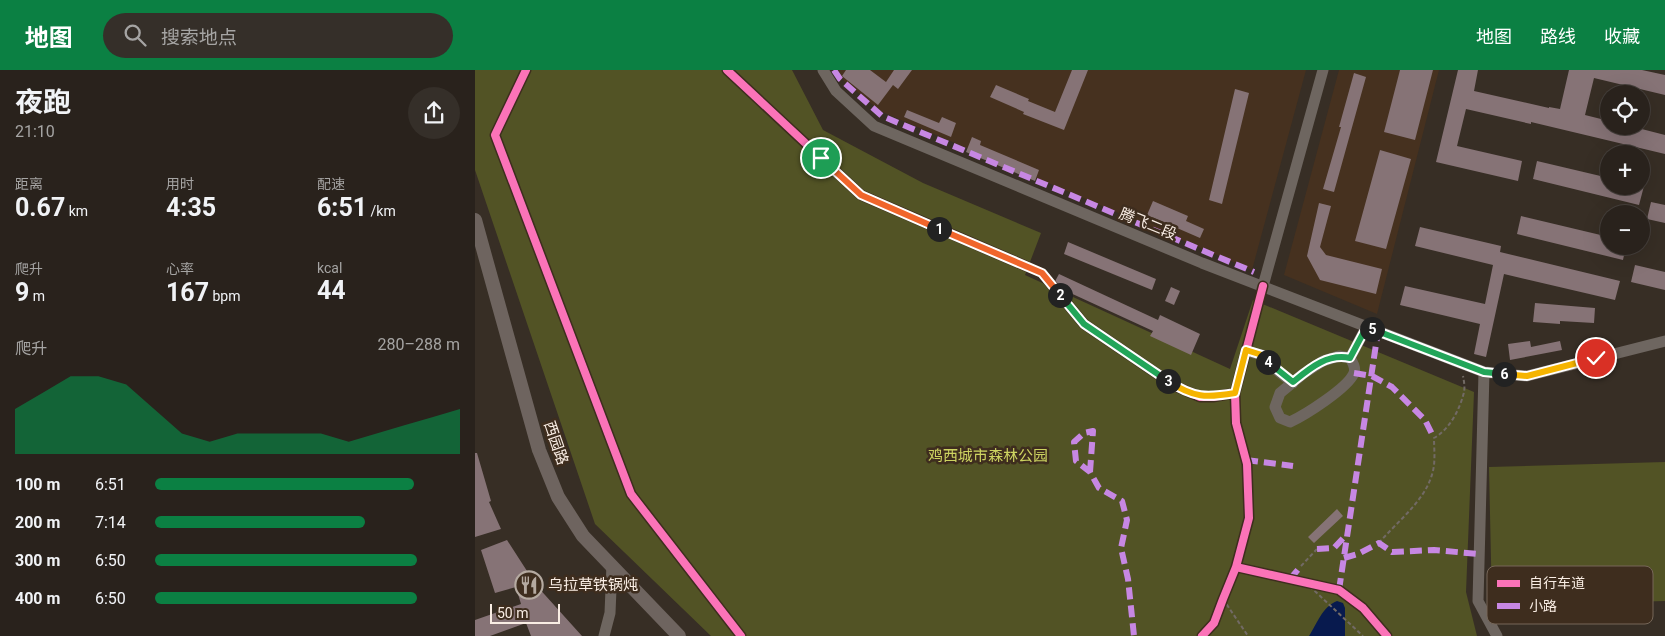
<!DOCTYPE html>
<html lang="zh">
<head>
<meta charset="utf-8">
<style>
  :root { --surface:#29221c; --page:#352f29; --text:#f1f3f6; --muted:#a5a4a3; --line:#453f3b; --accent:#0b8043 }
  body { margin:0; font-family:Roboto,"Noto Sans SC",sans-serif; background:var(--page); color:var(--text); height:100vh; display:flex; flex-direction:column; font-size:19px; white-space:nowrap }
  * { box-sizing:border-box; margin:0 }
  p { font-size:16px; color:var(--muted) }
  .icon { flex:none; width:28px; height:28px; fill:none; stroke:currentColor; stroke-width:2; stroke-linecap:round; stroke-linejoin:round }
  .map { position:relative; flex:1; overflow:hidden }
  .panel { display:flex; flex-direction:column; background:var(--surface); width:475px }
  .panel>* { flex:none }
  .controls { position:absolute; left:1125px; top:15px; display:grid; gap:10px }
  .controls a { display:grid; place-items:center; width:50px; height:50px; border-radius:50%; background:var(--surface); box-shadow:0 5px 20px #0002,0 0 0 1px var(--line); font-size:25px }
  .scale { position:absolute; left:15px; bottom:12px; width:70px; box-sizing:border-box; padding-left:5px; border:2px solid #f9ede4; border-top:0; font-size:14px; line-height:18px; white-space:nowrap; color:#f9ede4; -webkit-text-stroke:4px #3e2d1e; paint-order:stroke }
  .pin { position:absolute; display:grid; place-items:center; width:42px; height:42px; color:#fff; margin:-21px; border:2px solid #fff; border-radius:50%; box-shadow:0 1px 5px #0007 }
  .km { position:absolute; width:25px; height:25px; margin:-12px; border-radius:50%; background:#222; color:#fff; font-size:14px; line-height:25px; text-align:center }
  .round { display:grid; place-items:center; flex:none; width:52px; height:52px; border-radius:26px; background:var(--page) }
  .headline { display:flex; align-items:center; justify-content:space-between; height:85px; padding:0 15px }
  h1 { font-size:28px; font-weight:700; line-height:38px }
  .stats { display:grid; grid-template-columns:repeat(3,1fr); gap:8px; height:85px; padding:5px 15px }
  .stats div { display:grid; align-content:center }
  .stats b { font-size:25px; font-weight:700 }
  .stats small { font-size:14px; font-weight:400 }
  .stats p { font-size:14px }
  .chart { height:140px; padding:10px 15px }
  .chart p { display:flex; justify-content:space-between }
  .chart svg { width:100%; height:90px; margin-top:5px; fill:var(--accent); opacity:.7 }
  ul { padding:0 15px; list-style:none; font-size:16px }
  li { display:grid; grid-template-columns:80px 60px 1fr; align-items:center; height:38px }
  li i { height:12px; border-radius:6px; background:var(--accent) }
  header { display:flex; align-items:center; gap:30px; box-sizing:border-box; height:70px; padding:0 25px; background:var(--accent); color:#fff }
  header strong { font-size:24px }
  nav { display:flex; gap:28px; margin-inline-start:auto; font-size:18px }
  .search { width:350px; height:45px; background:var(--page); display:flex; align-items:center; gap:12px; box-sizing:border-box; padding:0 18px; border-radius:28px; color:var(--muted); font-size:19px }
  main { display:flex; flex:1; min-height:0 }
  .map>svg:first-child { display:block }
  .built { fill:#46311f }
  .green { fill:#525325 }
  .water { fill:#081a4e }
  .building { fill:#867376 }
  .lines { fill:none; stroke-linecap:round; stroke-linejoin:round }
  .path { stroke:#726a65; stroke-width:2; stroke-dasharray:4 2.5; stroke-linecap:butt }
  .minor { stroke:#6e6660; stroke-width:11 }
  .major { stroke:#6e645f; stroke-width:14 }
  .quiet { stroke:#c787e3; stroke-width:6; stroke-dasharray:12 6; stroke-linecap:butt }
  .cycleway-casing { stroke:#3e2d1e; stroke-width:11 }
  .cycleway { stroke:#fb73b8; stroke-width:8 }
  .split-1-casing { stroke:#fff; stroke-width:10 }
  .split-2-casing { stroke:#fff; stroke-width:10 }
  .split-3-casing { stroke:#fff; stroke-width:10 }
  .split-4-casing { stroke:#fff; stroke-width:10 }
  .split-5-casing { stroke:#fff; stroke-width:10 }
  .split-6-casing { stroke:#fff; stroke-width:10 }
  .split-7-casing { stroke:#fff; stroke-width:10 }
  .split-1 { stroke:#f0652b; stroke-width:6 }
  .split-2 { stroke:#f0652b; stroke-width:6 }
  .split-3 { stroke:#22a559; stroke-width:6 }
  .split-4 { stroke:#f5b400; stroke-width:6 }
  .split-5 { stroke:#22a559; stroke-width:6 }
  .split-6 { stroke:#22a559; stroke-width:6 }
  .split-7 { stroke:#f5b400; stroke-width:6 }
  .labels { text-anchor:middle; stroke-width:5; stroke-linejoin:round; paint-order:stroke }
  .street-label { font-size:15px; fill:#f9ede4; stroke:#3e2d1e }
  .park-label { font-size:15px; fill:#ced461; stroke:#3e2d1e }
  .poi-label { font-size:15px; fill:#f9ede4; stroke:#3e2d1e; text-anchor:start }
  .key { fill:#3e2d1e; stroke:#766759; stroke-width:1 }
  .key-label { font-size:14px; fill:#f9ede4 }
</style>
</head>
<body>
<header>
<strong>地图</strong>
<div class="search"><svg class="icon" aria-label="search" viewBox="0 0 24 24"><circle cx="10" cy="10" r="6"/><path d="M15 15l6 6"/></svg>搜索地点</div>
<nav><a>地图</a><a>路线</a><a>收藏</a></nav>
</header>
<main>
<section class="panel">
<div class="headline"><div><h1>夜跑</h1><p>21:10</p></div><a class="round"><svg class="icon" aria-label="share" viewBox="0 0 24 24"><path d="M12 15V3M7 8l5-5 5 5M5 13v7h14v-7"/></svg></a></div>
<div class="stats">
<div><p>距离</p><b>0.67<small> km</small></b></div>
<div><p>用时</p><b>4:35</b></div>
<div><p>配速</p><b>6:51<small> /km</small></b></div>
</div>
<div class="stats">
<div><p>爬升</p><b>9<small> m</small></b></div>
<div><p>心率</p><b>167<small> bpm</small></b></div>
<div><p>kcal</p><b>44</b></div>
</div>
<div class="chart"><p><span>爬升</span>280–288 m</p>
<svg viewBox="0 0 160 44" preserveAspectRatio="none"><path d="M0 44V22L10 14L20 6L30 6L40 10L50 22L60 34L70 38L80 34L90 34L100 34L110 34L120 38L130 34L140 30L150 26L160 22V44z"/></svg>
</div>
<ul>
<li><b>100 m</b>6:51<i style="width:85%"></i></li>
<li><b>200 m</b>7:14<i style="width:69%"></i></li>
<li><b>300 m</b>6:50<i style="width:86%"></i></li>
<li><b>400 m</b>6:50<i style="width:86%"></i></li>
</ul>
</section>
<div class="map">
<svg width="1190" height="566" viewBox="0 0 1190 566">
  <rect width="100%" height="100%" fill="#372e25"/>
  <path class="built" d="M363,0h468l-54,200 -372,-159 -36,-30z
    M864,0h100l-62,244 -93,-39z"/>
  <path class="green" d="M0,0h317l31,60 100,53 118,50 -16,42 205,94 23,-69 221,92 -8,200 11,44h-766l-116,-112 -120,-354z
    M1190,392v139l-173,5 -3,-139z"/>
  <path class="water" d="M862,531l6,2 2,5v28h-36c8,-12 13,-29 28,-35z"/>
  <path class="building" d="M371,0h24l16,12 8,-12h18l-14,19 -5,-4 -15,20 -36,-29z
    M597,0h16l-24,60 -41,-16 1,-2 -34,-15 6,-12 33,14 -1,2 27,11z
    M925,0h33l-18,70 -31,-8z
    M983,0h20l-4,21 75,17v-1l11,2 9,-39h73l23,5v20l-71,-17 -9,37 24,6v5h21l35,9v19l-134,-32v2l-65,-15 -9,37 65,15 -4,20 -82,-19z
    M879,3l12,4 -32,115 -11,-3 18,-62h-2z
    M760,19l14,4 -27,111 -13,-4z
    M432,40l32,13 3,-6 14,6 -5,14 -47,-20z
    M497,67l9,4 -1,4 59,25 -4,11 -69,-29z
    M905,80l31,9 -25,90 -31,-8z
    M1062,91l72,17v8h35l-5,19 -106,-26z
    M678,131l35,15 -2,5 18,8 -4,9 -53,-23z
    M1176,132l14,3v18l-18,-4z
    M844,133l12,3 -11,41 6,8 56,14 -6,25 -56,-14 -13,-24z
    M1046,146l88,21v9h17l-3,14 -106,-26z
    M945,157l81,19 -1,6 120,29 -5,19 -111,-26 -18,83 -12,-3 6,-30 -80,-19 5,-19 80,18 8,-39 -78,-19z
    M593,172l88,37 -4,11 -88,-36z
    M1160,195l30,7v18l-34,-8z
    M584,204l99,46 2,-5 40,19 -9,21 -41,-19 3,-5 -100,-46z
    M696,217l9,4 -6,14 -9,-4z
    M1060,233l60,5 -1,15 -34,-2v3l-27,-2z
    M1055,271l1,6 29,-6 2,9 -52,10 -2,-16z
    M0,383h2l14,48 -2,1 12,27 -26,8z
    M862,439l6,7 -29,27 -6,-6z
    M32,470l29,45 46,51h-51l-5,-13 -36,13h-15v-16l46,-16 -5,-17 -21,6 -14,-43z"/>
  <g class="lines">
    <path class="path" d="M904,473c20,-24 51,-45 55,-78 1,-9 0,-19 0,-27 16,-9 26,-29 30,-46 1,-5 0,-11 -1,-16
      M826,496l16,-17
      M830,512l58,54
      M748,529l25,37"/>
    <path class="minor" d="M348,0l13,21 38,35 328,137 282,109 43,4 138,-35
      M788,216l60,-216
      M771,281l16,4 12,13 19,15
      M875,288c3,5 6,10 4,15 -6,15 -49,42 -64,49l-10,-4 -5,-11 5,-14 23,-19 20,-13 16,-5 11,2 17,-32
      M1009,302l-6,229 19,35
      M129,566l6,-23 2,-48"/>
    <path class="major" d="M0,150l64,230 19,47 25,39 96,100"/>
    <path class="quiet" d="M359,0l6,9 42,37 372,156
      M879,303l18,3 20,11 33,33 9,18
      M771,390l47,6
      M615,402l3,-41 -9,2 -10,9 2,19 14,11 9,16 23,13 5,19 -6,28 7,31 6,57
      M842,479l17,-1 13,-14
      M869,488l14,-4 21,-11 13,9 42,-2 45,4
      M815,509l11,-13
      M864,520l39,-259"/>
    <g class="cycleway-casing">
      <path id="cycleway" d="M51,0l-31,65 136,359 110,142
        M252,0l134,125 181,78 42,51 91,62 25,11h13l22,-4 28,-107
        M761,497l103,23 24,18 24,28
        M727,566l12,-13 9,-24 13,-32 13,-49 -2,-54 -11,-41 -1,-30"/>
    </g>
    <use href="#cycleway" class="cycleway"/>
  </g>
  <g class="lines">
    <g class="split-1-casing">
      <path id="split-1" d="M346,88l40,37 78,34"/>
    </g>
    <g class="split-2-casing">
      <path id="split-2" d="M464,159l103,44 18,22"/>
    </g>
    <g class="split-3-casing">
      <path id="split-3" d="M585,225l24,29 84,57"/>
    </g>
    <g class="split-4-casing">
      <path id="split-4" d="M693,311c26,17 38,17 67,12l11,-43 16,5 6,7"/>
    </g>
    <g class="split-5-casing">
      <path id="split-5" d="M793,292l25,20c16,-13 34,-29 57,-24l17,-32 5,3"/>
    </g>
    <g class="split-6-casing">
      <path id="split-6" d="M897,259l112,43 20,2"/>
    </g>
    <g class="split-7-casing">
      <path id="split-7" d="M1029,304l23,2 69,-18"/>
    </g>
    <use href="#split-1" class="split-1"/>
    <use href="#split-2" class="split-2"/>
    <use href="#split-3" class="split-3"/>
    <use href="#split-4" class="split-4"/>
    <use href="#split-5" class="split-5"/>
    <use href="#split-6" class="split-6"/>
    <use href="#split-7" class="split-7"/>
  </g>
  <defs>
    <g id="restaurant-ring" transform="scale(1.4375)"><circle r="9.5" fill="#3e2d1e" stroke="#b5aaa1" stroke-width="1.5"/><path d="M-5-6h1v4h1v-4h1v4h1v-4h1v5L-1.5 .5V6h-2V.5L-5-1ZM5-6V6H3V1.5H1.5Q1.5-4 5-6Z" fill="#b5aaa1"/></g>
  </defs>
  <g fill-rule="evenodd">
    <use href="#restaurant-ring" x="54" y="515"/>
  </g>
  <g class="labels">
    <g class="street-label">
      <text transform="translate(673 154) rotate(22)" y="5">腾飞二段</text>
      <text transform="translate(81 373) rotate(71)" y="5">西园路</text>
    </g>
    <g class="park-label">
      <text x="513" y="391">鸡西城市森林公园</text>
    </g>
    <g class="poi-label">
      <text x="73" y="520">乌拉草铁锅炖</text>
    </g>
  </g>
  <rect x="1012" y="496" width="166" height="58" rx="8" class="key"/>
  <rect x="1022" y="510" width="23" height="7" fill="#fb73b8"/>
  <rect x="1022" y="533" width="23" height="6" fill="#c787e3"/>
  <g class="key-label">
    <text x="1054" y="518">自行车道</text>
    <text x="1054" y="541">小路</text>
  </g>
</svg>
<div class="controls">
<a><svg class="icon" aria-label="locate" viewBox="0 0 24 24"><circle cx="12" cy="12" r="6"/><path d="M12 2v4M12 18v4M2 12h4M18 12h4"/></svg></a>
<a>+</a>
<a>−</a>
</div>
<div class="scale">50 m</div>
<div class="pin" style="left:346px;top:88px;background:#1e9e55"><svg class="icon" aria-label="arrive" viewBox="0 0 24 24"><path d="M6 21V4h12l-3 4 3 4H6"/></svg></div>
<div class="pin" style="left:1121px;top:288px;background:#d93025"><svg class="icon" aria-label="check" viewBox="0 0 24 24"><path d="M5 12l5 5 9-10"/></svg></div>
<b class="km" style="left:464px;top:159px">1</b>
<b class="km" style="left:585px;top:225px">2</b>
<b class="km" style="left:693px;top:311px">3</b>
<b class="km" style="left:793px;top:292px">4</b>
<b class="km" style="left:897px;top:259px">5</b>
<b class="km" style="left:1029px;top:304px">6</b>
</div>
</main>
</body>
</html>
